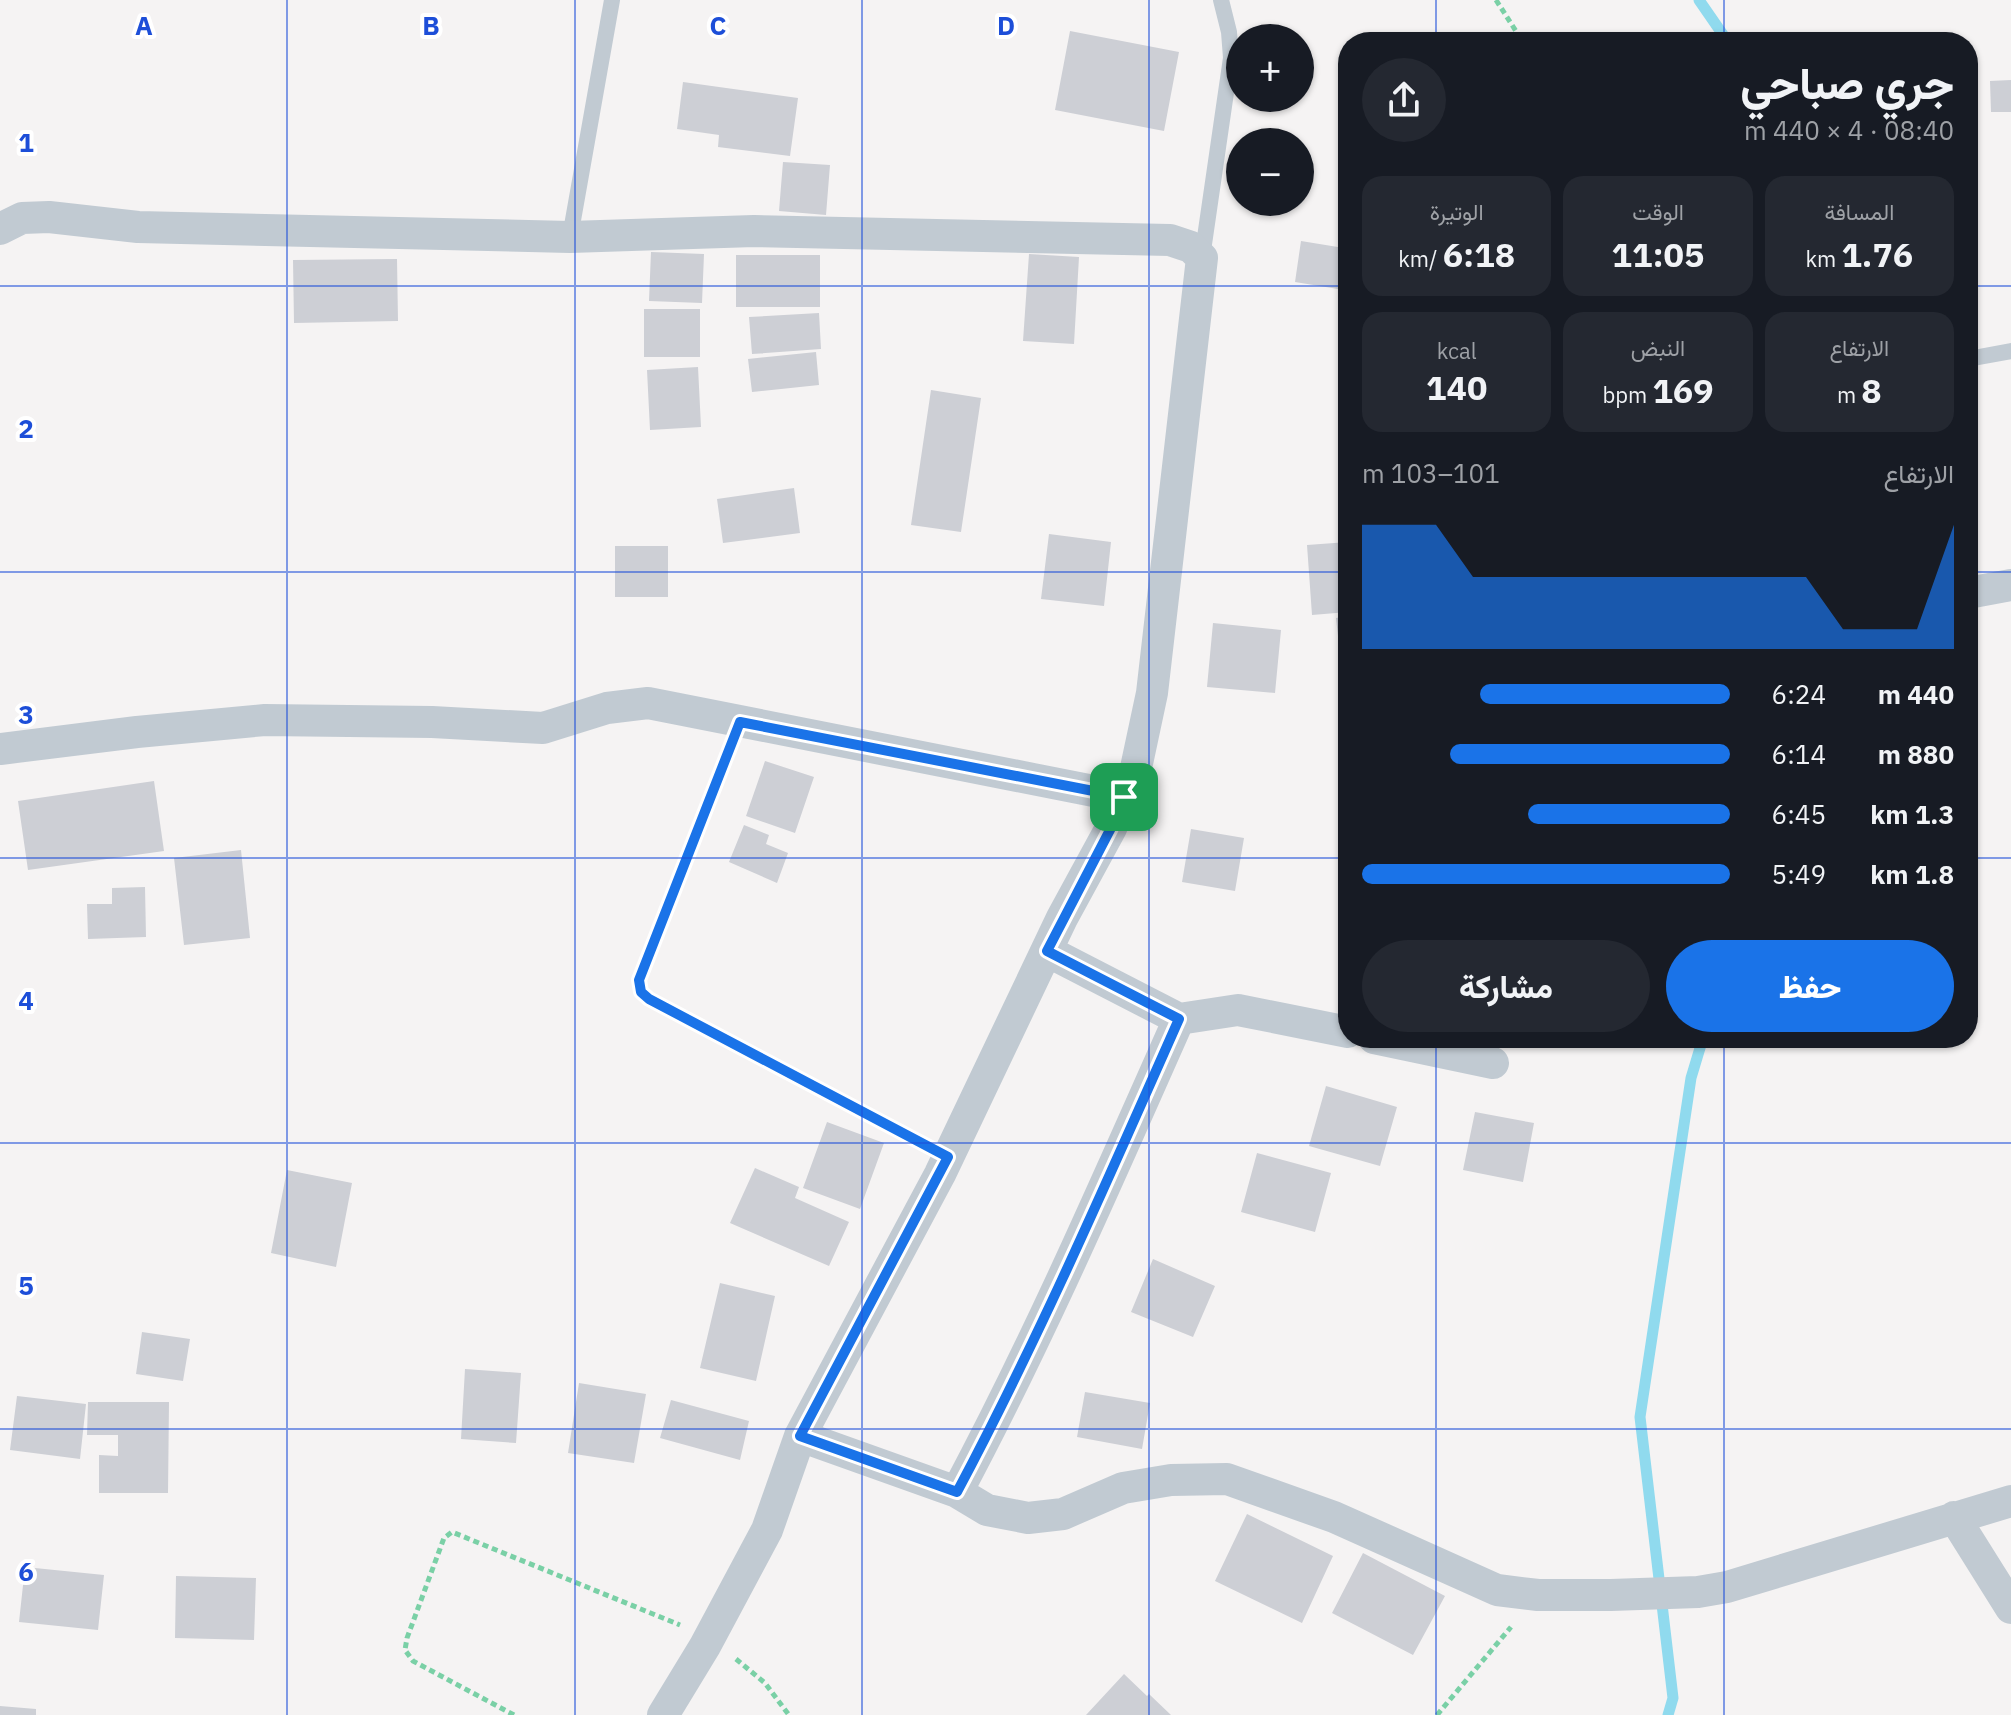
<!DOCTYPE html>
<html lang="ar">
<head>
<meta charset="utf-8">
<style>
  :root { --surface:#171b24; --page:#242831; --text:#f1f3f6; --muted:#9ea1a6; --accent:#1a73e8 }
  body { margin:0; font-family:"IBM Plex Sans",Vazirmatn,sans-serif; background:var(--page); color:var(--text); direction:rtl; height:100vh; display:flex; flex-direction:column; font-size:30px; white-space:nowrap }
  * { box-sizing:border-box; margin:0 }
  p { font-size:26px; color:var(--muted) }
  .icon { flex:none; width:44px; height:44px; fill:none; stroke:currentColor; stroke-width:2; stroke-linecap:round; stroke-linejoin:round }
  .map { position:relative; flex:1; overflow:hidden; direction:ltr }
  .panel { position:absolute; left:1338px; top:32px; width:640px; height:1016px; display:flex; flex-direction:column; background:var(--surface); border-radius:32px; box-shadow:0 2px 6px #0004; direction:rtl }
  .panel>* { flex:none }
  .fabs { position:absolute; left:1226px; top:24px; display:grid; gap:16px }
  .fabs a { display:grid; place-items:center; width:88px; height:88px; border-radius:50%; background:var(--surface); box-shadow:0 2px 6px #0004; font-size:40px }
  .pin { position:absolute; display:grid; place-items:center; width:68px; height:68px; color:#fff; margin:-34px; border-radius:16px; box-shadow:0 4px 12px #0006 }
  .round { display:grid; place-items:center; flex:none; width:84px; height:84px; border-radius:42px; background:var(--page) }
  .head { display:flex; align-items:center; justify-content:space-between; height:136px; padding:0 24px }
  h1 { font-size:44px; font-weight:800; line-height:60px }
  .metrics { display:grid; grid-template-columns:repeat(3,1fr); gap:12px; height:136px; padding:8px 24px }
  .metrics div { display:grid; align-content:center; border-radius:20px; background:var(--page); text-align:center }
  .metrics b { font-size:34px; font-weight:800 }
  .metrics small { font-size:22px; font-weight:400 }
  .metrics p { font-size:22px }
  .chart { height:224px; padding:16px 24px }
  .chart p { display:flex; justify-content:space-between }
  .chart svg { width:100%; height:144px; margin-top:8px; fill:var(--accent); opacity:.7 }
  .button { display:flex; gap:16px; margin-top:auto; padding:16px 24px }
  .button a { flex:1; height:92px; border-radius:48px; background:var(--accent); color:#fff; font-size:32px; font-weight:800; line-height:92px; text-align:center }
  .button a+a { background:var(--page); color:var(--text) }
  ul { padding:0 24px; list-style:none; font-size:26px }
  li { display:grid; grid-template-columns:128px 96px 1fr; align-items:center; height:60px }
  li i { height:20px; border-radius:10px; background:var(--accent) }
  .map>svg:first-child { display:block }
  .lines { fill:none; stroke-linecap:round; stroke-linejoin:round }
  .stream { stroke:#90daee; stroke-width:11 }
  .building { fill:#cdcfd5 }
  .path { stroke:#7ad0a6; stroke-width:5; stroke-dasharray:6 4; stroke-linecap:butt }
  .service { stroke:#c1cad2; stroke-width:16 }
  .minor { stroke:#c1cad2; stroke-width:32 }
  .route-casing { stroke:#fff; stroke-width:16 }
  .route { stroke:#1a73e8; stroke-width:10 }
  .grid { fill:none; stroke:#1d4ed8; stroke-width:2; stroke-opacity:0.55 }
  .grid-label { font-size:26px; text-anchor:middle; font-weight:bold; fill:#1d4ed8; stroke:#fff; stroke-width:8; stroke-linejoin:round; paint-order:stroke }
</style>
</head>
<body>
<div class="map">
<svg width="2011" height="1715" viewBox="0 0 2011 1715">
  <rect width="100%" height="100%" fill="#f5f3f3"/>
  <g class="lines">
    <path class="stream" d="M1699,0l29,42
      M1668,1715l5,-17 -33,-281 51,-339 12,-40"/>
  </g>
  <path class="building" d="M1070,31l109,21 -15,79 -109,-21z
    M2011,80v32h-20l-1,-31z
    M683,82l115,16 -8,58 -72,-9 1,-12 -42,-6z
    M783,162l47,3 -4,50 -47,-4z
    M1301,241l43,7 -6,41 -43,-7z
    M651,252l53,2 -2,49 -53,-2z
    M1029,254l50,3 -5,87 -51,-3z
    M736,255h84v52h-84z
    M397,259l1,62 -104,2 -1,-63z
    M1342,293h6v44h-5z
    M644,309h56v48h-56z
    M819,313l2,36 -69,5 -3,-37z
    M816,352l3,33 -67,7 -4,-33z
    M698,367l3,60 -51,3 -3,-60z
    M931,390l50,8 -20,134 -50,-7z
    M794,488l6,45 -77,10 -6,-44z
    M1049,534l62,8 -7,64 -63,-7z
    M1348,542v70l-36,3 -5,-70z
    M615,546h53v51h-53z
    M1348,616v55l-6,1 -6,-54z
    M1213,623l68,7 -6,63 -68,-6z
    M765,761l49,16 -19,56 -49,-17z
    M154,781l10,70 -136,19 -10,-69z
    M744,825l25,10 -3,9 22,9 -11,30 -48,-21z
    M1191,829l53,9 -9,53 -53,-9z
    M241,850l9,88 -66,7 -10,-87z
    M145,887l1,50 -58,2 -1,-35h25v-16z
    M1326,1086l71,21 -17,59 -71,-20z
    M1475,1112l59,11 -11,59 -60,-12z
    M827,1122l57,21 -24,66 -57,-21z
    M1257,1153l74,20 -16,59 -74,-20z
    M755,1168l44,19 -4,11 54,24 -20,44 -99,-43z
    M287,1170l65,13 -16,84 -65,-14z
    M1153,1259l62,27 -22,51 -62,-25z
    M720,1283l55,13 -19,85 -56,-13z
    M142,1332l48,7 -7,42 -47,-7z
    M465,1369l56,4 -5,70 -55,-4z
    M579,1383l67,11 -12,69 -66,-10z
    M1085,1392l65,11 -8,46 -65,-12z
    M17,1396l69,8 -6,55 -70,-9z
    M671,1400l78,21 -9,39 -80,-22z
    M88,1402h81l-1,91h-69v-38l19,1v-21h-31z
    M1247,1514l86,42 -31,67 -87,-42z
    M1363,1553l82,43 -32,59 -81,-42z
    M25,1567l79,8 -6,55 -79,-8z
    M176,1576l80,2 -2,62 -79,-2z
    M1124,1674l23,22 2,-2 22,21h-85z
    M0,1706l36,3v6h-36z"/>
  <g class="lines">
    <path class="path" d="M1496,0l27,42
      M729,751l-90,229 2,12 8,7 270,143
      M736,1659l29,24 24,32
      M514,1715l-101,-54 -8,-11 2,-12 37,-100 8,-6 228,93
      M1437,1715l74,-88"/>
    <path class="service" d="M570,237l42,-237
      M1202,258l29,-200 -2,-26 -8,-32
      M1968,359l43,-8"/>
    <path class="minor" d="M0,229l22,-11 27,-1 89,10 432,10 184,-6 416,9 21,7 11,11 -50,435 -16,75 -25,60 -49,90 -122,256 -140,262 -33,94 -62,116 -42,69
      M1968,593l43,-8
      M0,749l137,-17 128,-12 167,2 111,6 64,-20 41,-5 476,94
      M1047,951l132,68 59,-9 110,22
      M1374,1038l119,25
      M800,1436l157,56 30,18 41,8 35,-4 60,-26 48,-8 56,-1 107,38 163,73 41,5h73l87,-3 29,-5 284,-86
      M957,1492c82,-154 151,-313 222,-473
      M1954,1517l57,91"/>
  </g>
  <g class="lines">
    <g class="route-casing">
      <path id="route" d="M740,722l384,75 -13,31 -64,123 132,68c-71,160 -140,319 -222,473l-157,-56 148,-279 -299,-158 -8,-7 -2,-12z"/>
    </g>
    <use href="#route" class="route"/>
  </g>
  <path class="grid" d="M287,0v1715M575,0v1715M862,0v1715M1149,0v1715M1436,0v42M1724,0v42M0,286h1348M1968,286h43M0,572h1348M1968,572h43M0,858h1348M1968,858h43M1436,1038v677M1724,1038v677M0,1143h2011M0,1429h2011"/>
  <g class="grid-label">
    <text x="144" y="35">A</text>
    <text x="431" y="35">B</text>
    <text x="718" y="35">C</text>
    <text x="1006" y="35">D</text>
    <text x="26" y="152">1</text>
    <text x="26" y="438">2</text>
    <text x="26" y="724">3</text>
    <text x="26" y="1010">4</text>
    <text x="26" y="1295">5</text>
    <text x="26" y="1581">6</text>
  </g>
</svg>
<div class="fabs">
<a>+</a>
<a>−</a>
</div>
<div class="pin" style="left:1124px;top:797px;background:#1e9e55"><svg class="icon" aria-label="arrive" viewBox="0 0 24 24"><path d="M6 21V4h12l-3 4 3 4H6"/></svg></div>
<section class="panel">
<div class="head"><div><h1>جري صباحي</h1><p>08:40 · 4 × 440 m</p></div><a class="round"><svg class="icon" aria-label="share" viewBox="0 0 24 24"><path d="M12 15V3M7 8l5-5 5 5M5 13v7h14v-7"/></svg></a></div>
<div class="metrics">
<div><p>المسافة</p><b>1.76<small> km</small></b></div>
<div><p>الوقت</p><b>11:05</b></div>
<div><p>الوتيرة</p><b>6:18<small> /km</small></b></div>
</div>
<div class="metrics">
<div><p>الارتفاع</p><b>8<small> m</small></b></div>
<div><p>النبض</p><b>169<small> bpm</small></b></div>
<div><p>kcal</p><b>140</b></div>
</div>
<div class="chart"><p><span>الارتفاع</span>101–103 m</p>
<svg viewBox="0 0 160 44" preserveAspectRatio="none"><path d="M0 44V6L10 6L20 6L30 22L40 22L50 22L60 22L70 22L80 22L90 22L100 22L110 22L120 22L130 38L140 38L150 38L160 6V44z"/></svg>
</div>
<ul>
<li><b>440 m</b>6:24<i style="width:68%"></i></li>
<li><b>880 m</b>6:14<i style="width:76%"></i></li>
<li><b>1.3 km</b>6:45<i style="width:55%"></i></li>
<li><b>1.8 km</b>5:49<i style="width:100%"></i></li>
</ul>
<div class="button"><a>حفظ</a><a>مشاركة</a></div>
</section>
</div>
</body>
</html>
